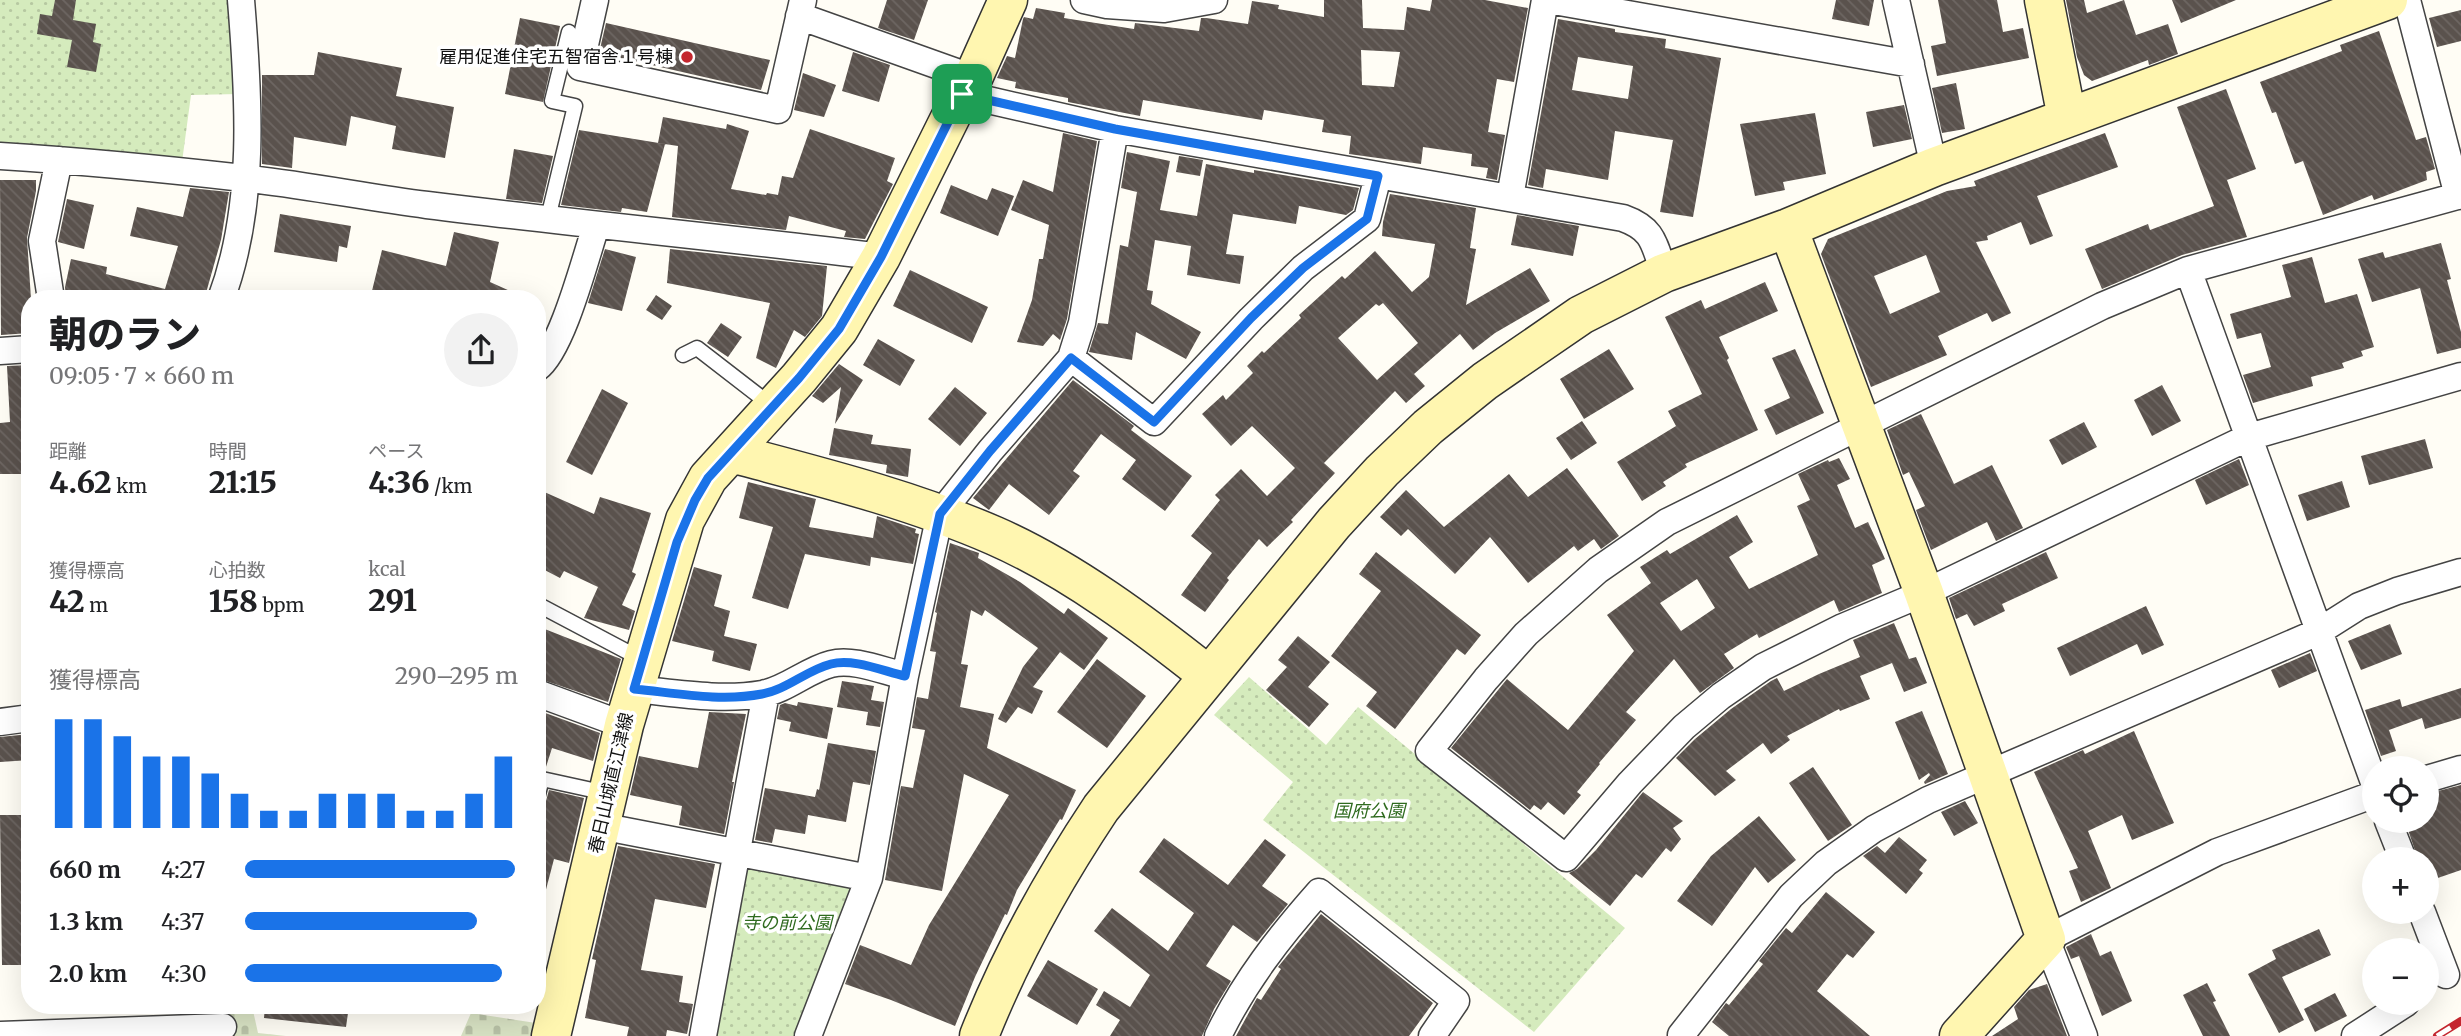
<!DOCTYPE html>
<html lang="ja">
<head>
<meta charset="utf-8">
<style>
  :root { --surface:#fff; --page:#f2f2f2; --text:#202124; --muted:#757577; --accent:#1a73e8 }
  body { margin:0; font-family:Merriweather,"Noto Sans JP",serif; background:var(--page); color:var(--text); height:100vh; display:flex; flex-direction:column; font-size:26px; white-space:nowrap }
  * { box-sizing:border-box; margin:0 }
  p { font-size:23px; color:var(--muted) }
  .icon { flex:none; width:38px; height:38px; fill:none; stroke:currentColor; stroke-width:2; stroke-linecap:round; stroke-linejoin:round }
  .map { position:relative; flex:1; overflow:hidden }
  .panel { position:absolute; left:21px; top:290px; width:525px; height:724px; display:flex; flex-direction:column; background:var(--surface); border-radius:28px; box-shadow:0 7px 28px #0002 }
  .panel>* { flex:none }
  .tools { position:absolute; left:2362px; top:756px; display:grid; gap:14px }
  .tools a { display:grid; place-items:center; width:77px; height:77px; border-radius:50%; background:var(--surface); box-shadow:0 7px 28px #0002; font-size:35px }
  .pin { position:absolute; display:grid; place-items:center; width:60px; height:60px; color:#fff; margin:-30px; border-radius:14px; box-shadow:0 4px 10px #0006 }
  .round { display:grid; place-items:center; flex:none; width:74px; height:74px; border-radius:37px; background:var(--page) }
  .headline { display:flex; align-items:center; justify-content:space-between; height:119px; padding:0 28px }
  h1 { font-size:38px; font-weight:800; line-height:52px }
  .metrics { display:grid; grid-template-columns:repeat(3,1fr); gap:10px; height:119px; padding:7px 28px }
  .metrics div { display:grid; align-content:center }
  .metrics b { font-size:30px; font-weight:800 }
  .metrics small { font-size:19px; font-weight:400 }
  .metrics p { font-size:19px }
  .chart { height:196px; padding:14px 28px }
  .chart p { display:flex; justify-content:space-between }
  .chart svg { width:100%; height:126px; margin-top:7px; stroke:var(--accent); stroke-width:6 }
  ul { padding:0 28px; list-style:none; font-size:23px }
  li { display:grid; grid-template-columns:112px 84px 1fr; align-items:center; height:52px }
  li i { height:18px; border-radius:9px; background:var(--accent) }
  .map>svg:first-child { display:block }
  .cemetery { fill:url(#cemetery-stones) }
  .park { fill:url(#park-dots) }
  .building { fill:url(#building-back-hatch); fill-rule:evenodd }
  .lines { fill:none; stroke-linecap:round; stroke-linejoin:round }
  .lane-casing { stroke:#444; stroke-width:17 }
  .street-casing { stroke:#444; stroke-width:29 }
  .secondary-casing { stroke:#333; stroke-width:41 }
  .lane { stroke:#fff; stroke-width:14 }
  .street { stroke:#fff; stroke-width:26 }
  .secondary { stroke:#fff6b0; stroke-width:38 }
  .rail-casing { stroke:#c4262e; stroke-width:8 }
  .rail { stroke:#fff; stroke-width:5; stroke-dasharray:16; stroke-linecap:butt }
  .route-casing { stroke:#fff; stroke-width:14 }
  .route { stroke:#1a73e8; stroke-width:9 }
  .poi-dot { fill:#c4262e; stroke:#fff; stroke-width:2.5 }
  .labels { text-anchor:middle; stroke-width:7; stroke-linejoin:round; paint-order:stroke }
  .poi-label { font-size:18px; fill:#111; stroke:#fff; text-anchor:end }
  .street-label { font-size:18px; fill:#111; stroke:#fff }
  .park-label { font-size:18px; font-style:italic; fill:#2f6b1f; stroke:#fff }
</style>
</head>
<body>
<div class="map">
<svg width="2461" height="1036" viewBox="0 0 2461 1036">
  <defs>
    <pattern id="cemetery-stones" width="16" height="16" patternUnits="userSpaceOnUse" patternTransform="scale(1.75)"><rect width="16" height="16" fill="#d9e3c4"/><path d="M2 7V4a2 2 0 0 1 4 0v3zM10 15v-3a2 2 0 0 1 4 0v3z" fill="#b9c2a7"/></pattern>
    <pattern id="park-dots" width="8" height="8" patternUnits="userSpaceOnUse" patternTransform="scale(1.75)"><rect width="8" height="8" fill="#d5ebbd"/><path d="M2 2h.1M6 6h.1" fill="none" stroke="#b6c8a1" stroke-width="1.8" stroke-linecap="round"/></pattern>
    <pattern id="building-back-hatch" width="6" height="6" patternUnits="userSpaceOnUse" patternTransform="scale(1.75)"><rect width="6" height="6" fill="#5a524d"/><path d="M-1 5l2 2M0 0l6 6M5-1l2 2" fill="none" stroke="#6d6662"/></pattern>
  </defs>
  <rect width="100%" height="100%" fill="#fffdf5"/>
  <path class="cemetery" d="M226,1006h26l6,27 28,3h-55z
    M471,1013l65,10 -4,13h-71z"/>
  <path class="park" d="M0,0h232l7,94 -48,1 -9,67 -182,-14z
    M1249,677l77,68 32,-38 267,221 -91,104 -271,-212 30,-38 -79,-67z
    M744,861l113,23 -57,152h-88z"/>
  <path class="building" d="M55,0h21l-3,20 23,4 -3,18 8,2 -5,28 -29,-5 5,-27 -35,-6 3,-20 12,2z
    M887,0h41l-14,40 -36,-12z
    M1324,0h38l1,28 41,2 3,-23 23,4 2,-11h53l43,8 -14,74 -17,-3 -9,53 17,3 -8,45 -11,-2 2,-10 -17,-2 1,-12 -49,-7 -2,17 -72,-10 2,-18 -29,-4 2,-12 -60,-10 -2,10 -119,-20 -3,16 -72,-14v-4l-53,-10 1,-6 -19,-4 10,-22 8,2 8,-39 1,-2 9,2 3,-11 29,5 -1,5 70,11 1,-6 64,8 2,-13h5l42,6 4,-23 27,4 -1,4 46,8zM1361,50l39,2 -6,35 -32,-2z
    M1836,0h38l-5,26 -37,-7z
    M1938,0h59l6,32 20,-4 6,30 -92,18 -6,-30 15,-3z
    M2066,0h18l3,13 37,-13 12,35 32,-11 10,30 -29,11 -1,-5 -56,21 -8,-6 -7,-18z
    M2172,0h64l-55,23z
    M2461,10v31l-24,6 -8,-29z
    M520,18l40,8 -17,76 -38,-8z
    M1558,19l57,10v3l51,7 -1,9 56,10 -28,159 -33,-5 13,-72 -58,-9 -7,49 -62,-11 -3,19 -15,-3zM1578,57l55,9 -5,33 -56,-9z
    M606,23l164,37 -9,30 -162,-37z
    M2379,31l37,109 10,-3 9,32 -9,3 1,8 -53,20 -2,-5 -49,20 -20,-54 -8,3 -19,-52 -4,1 -12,-31 82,-31 -2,-6z
    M318,52l84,16 -6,28 58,11 -9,51 -53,-9 4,-23 -45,-10 -5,30 -52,-9 -2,31 -30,-4v-89h52z
    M853,52l37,13 -11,37 -37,-11z
    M803,73l33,12 -12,32 -30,-7z
    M1956,83l9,46 -23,4 -10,-45z
    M2226,89l30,80 -29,11 20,57 -65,18 -80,34 -17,-40 63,-25 2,6 64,-24 -37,-99z
    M1904,105l8,34 -39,8 -7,-35z
    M1815,113l11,61 -43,8 2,8 -30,6 -15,-72z
    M663,117l63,12 1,-5 22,7 -18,58 35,6 1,-2 11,2 4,-19 11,2 17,-49 85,29 -8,23 6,3 -28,55 -21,-2 2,-6 -57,-15 -3,14 -114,-13 6,-71 -20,-3z
    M579,130l86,14 -18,68 -25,-4 -1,4 -60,-7z
    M1063,133l34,8 -30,178 -7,21 -7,-6 -10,12 -26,-4 15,-42 7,-41h4l6,-34 -38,-15 12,-30 30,12z
    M2105,133l13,34 -81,29 16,40 -23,9 -9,-23 -34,14 1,4 -12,2 35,71 -19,9 -5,-9 -49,23 9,19 -76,32 -50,-133 7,-15 119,-48 29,-5 -2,-5zM1926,255l14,37 -50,22 -16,-38z
    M514,149l39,7 -11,47 -36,-4z
    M1127,152l43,9 -10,49 37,6 9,-52 48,9v-3l105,18 -6,22 -7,5 -47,-9 -3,18 -63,-10 -7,40 18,2 -4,28 -53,-9 4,-29 -36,-6 -8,50 6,1 -2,13 50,28 -15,27 -50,-27 -4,28 -43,-8 9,-29 10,1 12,-79 8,2 9,-55 -16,-4z
    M1179,156l24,4 -3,16 -24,-4z
    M0,180h36v11l-9,47 4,61 -1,34 -29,2z
    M951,185l36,15 5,-12 22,8 -16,40 -58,-23z
    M190,188l39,4 -8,48 -15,53 -11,-3 -3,9h-126l-1,-12 6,-28 36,8 -1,7 59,15 13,-43 -48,-10 7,-29 46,10z
    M1390,194l86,14 -6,40 6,1 -10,56 64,-37 20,33 -55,32 -22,17 -13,-16 -46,40 11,12 -19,17 -11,-12 -71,72 11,10 -44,47 2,2 -26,25 -8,-8 -32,39 2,2 -24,32 -24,-17 31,-42 -21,-17 29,-36 -5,-5 26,-26 26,27 28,-28 -43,-42 -21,20 -29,-32 21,-19 3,5 27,-27 -6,-7 15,-15 2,2 37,-35 -2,-3 43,-39 3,3 30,-28 37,41 17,-15 6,-33 -53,-8 1,-14zM1383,303l35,40 -41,37 -39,-42 38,-34 3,2z
    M67,199l27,6 -10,44 -26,-7z
    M280,214l71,12 -4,22 -8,-2 -2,16 -63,-10z
    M1517,215l62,11 -6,30 -62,-11z
    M454,232l45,10 -9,40 38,17h-58l-30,-6 -1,6h-69l12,-49 64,16z
    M2441,243l10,36 -4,1 14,52v16l-24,6 -17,-66 -48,14 -14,-43 25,-7 2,6z
    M605,249l31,8 -14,54 -34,-8z
    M670,249l157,17 -5,50 -17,21 -11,-7 -18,38 -20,-10 14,-55 -103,-20z
    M2312,257l13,46 32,-9 17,53 -13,4 2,5 -21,7 2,5 -33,9 2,9 -60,17 -10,-28 28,-8 -10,-34 -24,6 -7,-25 61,-17 -9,-32z
    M910,270l78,37 -16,36 -79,-37z
    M1765,282l13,29 -59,26 10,21 -2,2 31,70 -73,34 2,3 -24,15 3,4 -24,15 -25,-39 59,-36 -8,-15 34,-17 -37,-77 36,-17 4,9z
    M656,295l16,11 -10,14 -16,-10z
    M721,323l21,14 -14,20 -21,-14z
    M878,339l37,21 -15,26 -37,-21z
    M1609,349l25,40 -50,30 -24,-40z
    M1795,349l29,64 -48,22 -12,-25 26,-12 -18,-40z
    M839,364l24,16 -28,44 6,-37 -18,16 -11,-7z
    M30,365v109h-30v-51l10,-1 -3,-56z
    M1073,380l61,46 -3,4 61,46 -27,35 -43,-32 14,-19 -35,-26 -28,37 7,5 -31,39 -40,-31 -20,26 -16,-12z
    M2162,385l19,36 -29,15 -18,-36z
    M955,387l32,26 -27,33 -32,-27z
    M602,389l26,14 -36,72 -26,-13z
    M1921,414l33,70 38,-19 31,63 -27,13 -9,-19 -56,28 -15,-40 9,-4 -16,-34 -6,3 -16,-45z
    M1582,421l15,22 -26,17 -15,-22z
    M2084,422l13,25 -35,18 -13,-25z
    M834,428l39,7 -2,9 40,5 -3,28 -22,-4 1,-8 -58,-10z
    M2425,439l8,29 -64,17 -8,-29z
    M1839,458l11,21 -13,6 18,43 13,-6 17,37 -13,6 10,28 -43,19 -5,-12 -75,38 -2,-4 -33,20 10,14 -34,25 -26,-34 -48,53 10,8 -37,43 1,1 -23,28 4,3 -17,20 -16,-13 -7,8 -7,-5 -4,5 -79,-62 56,-69 61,51 66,-79 -27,-36 44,-32 -11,-16 27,-17 3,4 67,-39 16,27 -24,15 20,32 69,-34 -21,-49 13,-6 -12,-26 30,-14 1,2zM1697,579l18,29 -34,23 -21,-28z
    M2239,459l10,26 -43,20 -11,-25z
    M1567,468l52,68 -18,13 -7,-10 -16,12 -4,-5 -46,37 -38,-46 -35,37 -47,-45 -7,7 -21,-19 26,-27 38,37 65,-53 19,23z
    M2342,481l8,26 -43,14 -9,-26z
    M748,482l68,17 -7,28 64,11 4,-22 39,13 -1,4 4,1 -6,30 -42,-7 -1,9 -65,-12 -17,55 -36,-11 21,-71 -34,-9z
    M542,491l52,23 6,-17 51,16 -19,59 4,2 -14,31 13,6 -6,19 -45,-12 14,-31 -34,-16 -4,7 -23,-12v-65z
    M950,543l29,10 -1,5 42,24 44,32 4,-6 40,30 -24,32 -24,-18 -27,35 10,4 -11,23 -14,-7 -12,16 -8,-4 25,-52 15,-19 -53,-38 -3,6 -11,-6 -10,54 7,1 -8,42 34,7 -7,34 89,42 -14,30 -2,-1 -43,71 -10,25 -2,-1 -30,63 -20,49 -64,-26 -46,-16 15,-39 51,20 18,-40 80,-130 -45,-21 -22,117 -57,-11 16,-94 12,2 12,-58 -13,-2 5,-31 11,2 8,-47 -6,-1 7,-38 -2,-1z
    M1376,552l105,83 -16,20 -8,-6 -62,80 -29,-23 11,-14 -46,-36 50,-65 -22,-17z
    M2046,552l12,26 -56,26 3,7 -31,15 -7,-12 -11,5 -7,-21z
    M694,567l28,8 -8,31 16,5 -6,25 33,8 -7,27 -38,-10 2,-10 -42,-10z
    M2146,606l18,39 -22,10 -5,-11 -67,32 -13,-28z
    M1894,623l15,36 7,-2 11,26 -23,9 -12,-29 -32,13 10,23 -30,12 -1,-2 -52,27 3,4 -19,14 -8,-11 -37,28 10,9 -21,16 -39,-38 19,-19 36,-30 40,-28 6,-3 7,13 35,-17 41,-17 -7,-17z
    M2390,624l12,30 -41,16 -13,-29z
    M537,626l84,33 -13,43 -71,-24z
    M1298,636l32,26 -22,25 21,17 -20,23 -43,-37 21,-23 -9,-7z
    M2310,653l7,18 -38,17 -8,-18z
    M1097,659l49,37 -39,52 -50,-36z
    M842,681l32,5 -3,14 13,2 -4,25 -14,-2 2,-13 -31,-5z
    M2461,688v30l-36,11 -3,-11 -33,12 7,21 -15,5 -16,-46 35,-11 2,8z
    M798,702l35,6 -6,31 -38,-8 2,-9 -14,-3 3,-14 5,-2 12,3z
    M537,710l63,23 -7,28 -41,-13 -7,22 -8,1z
    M1922,711l26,63 -23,10 -1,-2 6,-7 -1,-2 -10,7 -24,-58z
    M709,712l37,2 -14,68h2l-10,52 -45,-9 3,-19 -52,-11 9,-39 59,12z
    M2134,731l40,92 -42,17 -10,-25 -34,16 23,57 -30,14 -12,-31 9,-3 -44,-96 49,-22 2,4z
    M30,734v26l-30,2v-25z
    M828,743l48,8 -6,34 -17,-3 -7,40 -38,-7 -3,19 -30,-5 -3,14 -17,-3 10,-52 50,9 2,-8 2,1z
    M1813,767l39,58 -24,16 -39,-58z
    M2461,785v85l-29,10 -5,-21h-9l-13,-38h22v-27z
    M549,790l35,8 -15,65 -15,-4 -11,42 -6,-1v-88l2,-5 7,-6z
    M1643,792l40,29 -10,7 8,11 -10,13 -5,-4 -24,30 -6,-4 -26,32 -41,-33 8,-4 19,-19z
    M1965,801l13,22 -24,13 -13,-24z
    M0,815h30v119h-5l-1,31h-22z
    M1759,816l37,44 -28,23 -13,-16 -43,59 -35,-25 34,-45z
    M1899,837l28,23 -8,10 4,3 -17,21 -43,-38 14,-10 8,7z
    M1164,838l64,47 37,-46 21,16 -24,31 26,18 -31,38 -24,-17 -14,21 -13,20 25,15 -17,28 -12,27h-92l10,-16 -24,-15 8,-14 26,16 20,-32 -56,-44 18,-23 56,43 26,-38 -55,-41z
    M618,846l97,18 -9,44 -51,-9 -14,71 42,6 -4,26 14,2 -6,30 -20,-4 -1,6h-39l2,-9 -44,-9 11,-58 -4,-1z
    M1826,892l49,40 -22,26 -6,-4 -30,37 53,45h-141l-17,-14 14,-19 3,2 34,-41 -4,-3 27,-33 6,5z
    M1321,914l112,89 -24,33h-173l21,-38 4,2 20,-31 -3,-2z
    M2319,929l12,26 -49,22 22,43 -25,13 -31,-59 28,-15 -4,-9z
    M2091,934l9,22 11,-5 21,50 -30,15 -23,-60 -8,3 -5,-12z
    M1048,960l50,29 -21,36 -50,-29z
    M2207,983l9,18 -3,1 17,34h-27l-20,-41z
    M2047,984l20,52h-75l26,-17 -4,-12 15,-17z
    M2335,993l12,23 -32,16 -11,-23z
    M265,1006h84l-3,21 -82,-9z"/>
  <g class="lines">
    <g class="lane-casing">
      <path id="lane" d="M548,218l27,-112 -23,-5 17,-69
        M683,355l14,-7 75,58
        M537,604l104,55
        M537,798l5,-19 64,14"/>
    </g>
    <g class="street-casing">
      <path id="street" d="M595,0l-15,67 198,43 25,-110
        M1084,0l23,5 57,4 50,-9
        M1548,0l363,64
        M1896,0l38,167
        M2407,0l51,196
        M799,16l174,62
        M962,94l153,35 508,89c31,11 31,26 41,55
        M0,156c81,5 163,13 243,22 62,7 123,19 184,27 152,19 303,33 454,52
        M2461,195l-273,75 -86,36 -435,216 -69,48 -72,64 -40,45 -57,72 137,107 64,-75 54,-56 37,-31 42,-29 80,-40 81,-34 325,-156 212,-61
        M1510,197l35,-197
        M2188,270l187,515
        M51,299l-9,-58 17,-81
        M221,299c35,-93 28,-202 20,-299
        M0,351l30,-2
        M1071,358l83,64 97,-103 52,-51 64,-49 11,-43
        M537,368c25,-18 48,-109 59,-142
        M634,689c42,4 86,12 128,5 24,-4 45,-24 69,-30 22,-6 52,7 74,12
        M537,693l87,32
        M0,722l30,-4
        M2427,779l34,-10
        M2388,821l15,38
        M600,826l269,52
        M2422,912l24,63
        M0,1035l223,-8
        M703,1036l63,-343
        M808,1036l61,-158 36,-202 35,-162 50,-63 81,-93 11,-35 33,-194
        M1218,1036c26,-54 62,-100 101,-144l137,109 -24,35
        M1683,1036l-2,-1 110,-139 35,-33 48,-34 54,-29 390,-168 41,-26 38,-15 64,-19
        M2084,1036l-38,-97 171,-87 158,-58
        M2355,1036l51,-33"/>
    </g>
    <g class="secondary-casing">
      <path id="secondary" d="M2044,0l23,118
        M1788,228l136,365 122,346 -87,97
        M731,453c90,24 179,46 264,83 75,33 150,89 214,140
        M551,1036l73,-311 61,-205 23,-42 91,-100 40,-49 42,-72 81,-163 11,-16 35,-78
        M979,1036c32,-81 74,-156 122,-228l233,-285 48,-52 46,-44 57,-46 96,-66 83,-42 124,-45 146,-61 454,-167"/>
    </g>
    <use href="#lane" class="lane"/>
    <use href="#street" class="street"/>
    <use href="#secondary" class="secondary"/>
    <g class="rail-casing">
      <path id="rail" d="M2437,1036l24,-15"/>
    </g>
    <use href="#rail" class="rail"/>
  </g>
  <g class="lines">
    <g class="route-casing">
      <path id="route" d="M962,94l153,35 263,47 -11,43 -64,49 -52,50 -97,104 -83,-64 -81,93 -50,63 -35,162c-22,-5 -52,-18 -74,-12 -24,6 -45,26 -69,30 -42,8 -86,-1 -128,-5l43,-147 18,-42 13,-22 91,-100 40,-49 42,-72z"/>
    </g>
    <use href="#route" class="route"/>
  </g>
  <circle class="poi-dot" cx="687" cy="57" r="7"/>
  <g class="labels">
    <g class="poi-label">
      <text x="673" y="63">雇用促進住宅五智宿舎１号棟</text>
    </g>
    <g class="street-label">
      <text transform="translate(611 783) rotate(-77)" y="6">春日山城直江津線</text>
    </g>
    <g class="park-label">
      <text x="1369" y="817">国府公園</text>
      <text x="787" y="929">寺の前公園</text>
    </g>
  </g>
</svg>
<div class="tools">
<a><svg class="icon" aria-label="locate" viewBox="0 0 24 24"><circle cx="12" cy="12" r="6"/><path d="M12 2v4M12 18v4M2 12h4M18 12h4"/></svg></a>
<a>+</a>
<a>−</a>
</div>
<div class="pin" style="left:962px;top:94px;background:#1e9e55"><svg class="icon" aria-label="arrive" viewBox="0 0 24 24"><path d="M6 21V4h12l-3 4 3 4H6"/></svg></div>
<section class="panel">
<div class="headline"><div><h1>朝のラン</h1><p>09:05 · 7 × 660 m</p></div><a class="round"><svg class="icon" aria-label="share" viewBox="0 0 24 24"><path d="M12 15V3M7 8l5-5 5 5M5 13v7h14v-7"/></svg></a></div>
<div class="metrics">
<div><p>距離</p><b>4.62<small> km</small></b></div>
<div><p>時間</p><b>21:15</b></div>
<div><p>ペース</p><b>4:36<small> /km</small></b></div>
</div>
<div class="metrics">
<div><p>獲得標高</p><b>42<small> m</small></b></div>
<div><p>心拍数</p><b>158<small> bpm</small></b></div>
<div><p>kcal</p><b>291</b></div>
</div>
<div class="chart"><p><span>獲得標高</span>290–295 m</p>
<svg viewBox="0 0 160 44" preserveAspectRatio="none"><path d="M5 44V6M15 44V6M25 44V12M35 44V19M45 44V19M55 44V25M65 44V32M75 44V38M85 44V38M95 44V32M105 44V32M115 44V32M125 44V38M135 44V38M145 44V32M155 44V19"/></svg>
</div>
<ul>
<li><b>660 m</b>4:27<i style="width:99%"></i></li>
<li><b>1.3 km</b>4:37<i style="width:85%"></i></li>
<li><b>2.0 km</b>4:30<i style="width:94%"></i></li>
</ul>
</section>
</div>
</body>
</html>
